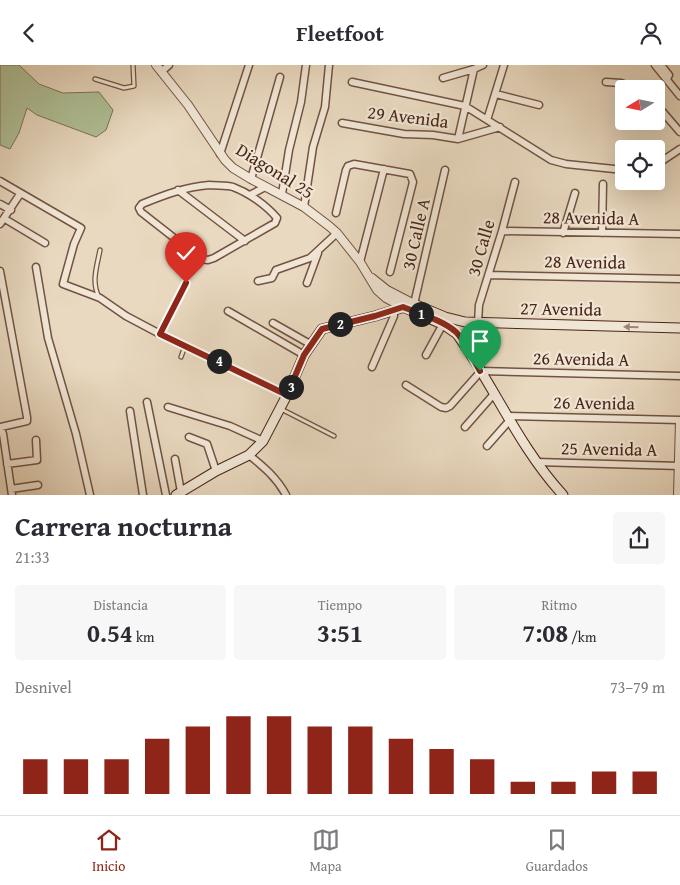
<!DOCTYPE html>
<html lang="es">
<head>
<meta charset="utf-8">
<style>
  :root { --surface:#fff; --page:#f7f7f7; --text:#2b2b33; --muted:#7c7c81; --line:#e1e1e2; --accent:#8f2418 }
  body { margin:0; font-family:"Gentium Book Plus",serif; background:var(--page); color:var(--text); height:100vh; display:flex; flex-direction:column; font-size:19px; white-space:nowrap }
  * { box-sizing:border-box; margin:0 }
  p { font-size:16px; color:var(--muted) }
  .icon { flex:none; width:28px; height:28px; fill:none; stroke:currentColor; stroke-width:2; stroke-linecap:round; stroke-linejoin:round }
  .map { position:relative; height:430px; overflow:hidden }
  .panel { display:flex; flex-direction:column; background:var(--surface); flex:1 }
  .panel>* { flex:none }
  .needle { width:32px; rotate:260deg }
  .controls { position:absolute; left:615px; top:15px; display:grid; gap:10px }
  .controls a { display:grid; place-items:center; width:50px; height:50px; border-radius:5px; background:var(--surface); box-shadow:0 5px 20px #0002; font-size:25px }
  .pin { position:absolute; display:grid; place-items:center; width:42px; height:42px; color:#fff; margin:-51px -21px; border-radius:50% 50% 50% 0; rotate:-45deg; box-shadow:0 0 5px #0007 }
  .pin .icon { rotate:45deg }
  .km { position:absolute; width:25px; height:25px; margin:-12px; border-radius:50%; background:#222; color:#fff; font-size:14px; line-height:25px; text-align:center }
  .round { display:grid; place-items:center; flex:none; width:52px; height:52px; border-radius:5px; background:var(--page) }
  .head { display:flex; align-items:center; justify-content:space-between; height:85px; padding:0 15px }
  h1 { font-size:28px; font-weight:600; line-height:38px }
  .metrics { display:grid; grid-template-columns:repeat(3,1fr); gap:8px; height:85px; padding:5px 15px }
  .metrics div { display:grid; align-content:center; border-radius:5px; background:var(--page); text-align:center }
  .metrics b { font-size:25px; font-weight:600 }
  .metrics small { font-size:14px; font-weight:400 }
  .metrics p { font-size:14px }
  .chart { height:140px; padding:10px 15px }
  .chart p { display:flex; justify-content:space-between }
  .chart svg { width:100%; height:90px; margin-top:5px; stroke:var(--accent); stroke-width:6 }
  header { display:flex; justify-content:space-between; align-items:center; height:65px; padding:0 15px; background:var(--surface); font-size:22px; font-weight:600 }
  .tabs { display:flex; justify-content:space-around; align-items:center; height:70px; border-top:1px solid var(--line); background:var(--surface); font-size:14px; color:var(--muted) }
  .tabs a { display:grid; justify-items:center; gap:2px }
  .tabs .current { color:var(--accent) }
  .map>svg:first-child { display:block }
  .green { fill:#b0c097; stroke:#7d7358 }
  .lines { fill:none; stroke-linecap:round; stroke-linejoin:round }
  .service-casing { stroke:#725342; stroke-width:5.5 }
  .minor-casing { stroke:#725342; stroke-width:9 }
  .tertiary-casing { stroke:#725342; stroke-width:10 }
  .secondary-casing { stroke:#4a2618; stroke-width:11 }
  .service { stroke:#f1e6d6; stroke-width:3 }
  .minor { stroke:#f1e6d6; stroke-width:6 }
  .tertiary { stroke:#f1e6d6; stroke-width:8 }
  .secondary { stroke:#f1e6d6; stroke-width:9 }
  .oneway { fill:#9e8677 }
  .route-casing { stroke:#fff; stroke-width:10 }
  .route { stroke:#8f2418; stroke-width:6 }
  .labels { text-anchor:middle; stroke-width:4.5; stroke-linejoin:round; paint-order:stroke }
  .street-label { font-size:18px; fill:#4a2618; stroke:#f1e6d6 }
</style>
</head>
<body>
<header><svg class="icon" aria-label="back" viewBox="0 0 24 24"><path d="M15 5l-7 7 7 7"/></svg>Fleetfoot<svg class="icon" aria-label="person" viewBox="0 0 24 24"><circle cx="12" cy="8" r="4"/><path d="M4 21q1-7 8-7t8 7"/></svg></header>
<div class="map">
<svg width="680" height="430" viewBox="0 0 680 430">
  <rect width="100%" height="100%" fill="#e9d9c0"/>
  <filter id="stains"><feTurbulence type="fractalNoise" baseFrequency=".004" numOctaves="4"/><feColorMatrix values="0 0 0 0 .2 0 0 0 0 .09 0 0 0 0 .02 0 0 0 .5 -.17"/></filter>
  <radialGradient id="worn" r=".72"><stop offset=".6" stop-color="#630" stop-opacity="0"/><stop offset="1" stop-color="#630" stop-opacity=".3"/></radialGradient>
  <path class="green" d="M0,0h19l20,19 24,9 36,-1 14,18 -7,20 -10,7 -59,-22 -10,-7 -8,25 -9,16 -10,-4z"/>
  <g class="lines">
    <g class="service-casing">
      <path id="service" d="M95,14l29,9 10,-2 -1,-21
        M99,232c-8,-15 -2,-31 1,-47
        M181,292l4,-11
        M281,344l53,27"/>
    </g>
    <g class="minor-casing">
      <path id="minor" d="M655,0l25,31
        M661,0l8,10 -2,4
        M161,7l8,-7
        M443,13l31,-9 9,-4
        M352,17l113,24 86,54 15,4 58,6
        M606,17l15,1 14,6
        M496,29l43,11
        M656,39l24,28
        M487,55l17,-55
        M342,58l62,11 29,1 25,4 42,-12
        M458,74l16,-70
        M220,89l29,-89
        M656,100l24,-16
        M251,114l29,-102
        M0,116l81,47 -7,16 -11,40 37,14 26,18 34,18 127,61
        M209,120c8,1 17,0 24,2 16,6 33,18 44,31l-2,5 -61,35 -6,2 -7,-1 -60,-47 -2,-4 3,-4c22,-9 43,-17 67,-19z
        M178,125l67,51
        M282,129l7,-44 12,-48 5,-37
        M250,130l15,-8
        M0,139l11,6
        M304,142l9,-60 12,-40 4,-42
        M336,148l10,-43 2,-4 6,-2 56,10 3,8 -23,90
        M5,154l40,24
        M0,159l20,-30
        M502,166l178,3
        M563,168l12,-40
        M602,168l1,-49
        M360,197l24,-93
        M36,202l12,71 28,96 14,61
        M0,206l27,146v4l-26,6
        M489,210l191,4
        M258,216l14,-3 4,-8 34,-12 27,-25
        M307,218l11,-30
        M414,239l31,-134
        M228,246l76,44
        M273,258l37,21
        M478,258l1,-18 23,-74 13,-49
        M160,269l26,-51
        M426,290l17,-31
        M372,302l22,-51v-6
        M406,320l35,22 5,1 4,-2 31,-35 199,5
        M147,337l19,93
        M168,342l62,19 33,15
        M130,346l13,84
        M508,351l172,4
        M0,362l3,7 9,61
        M465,362l29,-33
        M189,372l18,7 9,27
        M487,381l23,-26
        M249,390c15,12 28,23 37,40
        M175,394l6,33
        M536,397l144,4
        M7,399l30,-4 -1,-20
        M11,424l27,-4"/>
    </g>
    <g class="tertiary-casing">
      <path id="tertiary" d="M156,0l32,40 37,55 8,8 18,11 53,28 25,19 8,7 23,29 17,28 9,8 17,9
        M372,213l15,12 27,14
        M678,430l2,-73"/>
    </g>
    <g class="secondary-casing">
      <path id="secondary" d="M403,242l41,18 13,9c37,52 62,113 106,161
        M176,430l40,-24 33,-16 14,-14 24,-46 17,-40 18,-26 53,-13 39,-12 31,13 20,5 215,6"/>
    </g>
    <use href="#service" class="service"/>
    <use href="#minor" class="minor"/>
    <use href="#tertiary" class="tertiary"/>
    <use href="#secondary" class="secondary"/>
  </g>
  <defs><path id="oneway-solid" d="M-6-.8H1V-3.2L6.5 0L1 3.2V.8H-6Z" transform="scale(1.25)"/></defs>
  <use class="oneway" href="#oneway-solid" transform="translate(631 262) rotate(-179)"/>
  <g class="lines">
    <g class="route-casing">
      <path id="route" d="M186,218l-26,51 127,61 17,-40 18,-26 53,-13 28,-9c17,7 39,13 53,25 10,10 17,27 24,39"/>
    </g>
    <use href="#route" class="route"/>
  </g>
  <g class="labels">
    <g class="street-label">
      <text transform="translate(408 52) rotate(7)" y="6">29 Avenida</text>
      <text transform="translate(275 106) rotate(32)" y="6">Diagonal 25</text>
      <text transform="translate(591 153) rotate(1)" y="6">28 Avenida A</text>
      <text transform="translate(416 169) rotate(-77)" y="6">30 Calle A</text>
      <text transform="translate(481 183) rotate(-74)" y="6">30 Calle</text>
      <text transform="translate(585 197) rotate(1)" y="6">28 Avenida</text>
      <text transform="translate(561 244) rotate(1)" y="6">27 Avenida</text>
      <text transform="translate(581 294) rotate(1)" y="6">26 Avenida A</text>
      <text transform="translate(594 338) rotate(1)" y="6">26 Avenida</text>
      <text transform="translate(609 384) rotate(1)" y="6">25 Avenida A</text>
    </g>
  </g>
  <rect width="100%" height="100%" filter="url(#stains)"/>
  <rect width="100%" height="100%" fill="url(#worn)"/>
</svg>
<div class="controls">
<a><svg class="needle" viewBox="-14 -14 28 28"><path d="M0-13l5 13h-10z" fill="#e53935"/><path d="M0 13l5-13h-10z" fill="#7c7c81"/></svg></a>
<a><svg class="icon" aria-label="locate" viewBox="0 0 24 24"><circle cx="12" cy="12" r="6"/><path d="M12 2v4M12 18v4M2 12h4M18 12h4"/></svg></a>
</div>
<div class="pin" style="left:480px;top:306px;background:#1e9e55"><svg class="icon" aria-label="arrive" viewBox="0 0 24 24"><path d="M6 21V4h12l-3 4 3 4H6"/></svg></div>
<div class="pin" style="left:186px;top:218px;background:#d93025"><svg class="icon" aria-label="check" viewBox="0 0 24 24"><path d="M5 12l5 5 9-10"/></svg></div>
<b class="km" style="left:421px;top:249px">1</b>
<b class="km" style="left:340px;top:259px">2</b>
<b class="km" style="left:291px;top:322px">3</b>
<b class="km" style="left:219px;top:296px">4</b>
</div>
<section class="panel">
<div class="head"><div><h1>Carrera nocturna</h1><p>21:33</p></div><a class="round"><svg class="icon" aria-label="share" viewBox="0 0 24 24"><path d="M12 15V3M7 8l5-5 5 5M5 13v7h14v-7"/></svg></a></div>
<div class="metrics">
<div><p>Distancia</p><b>0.54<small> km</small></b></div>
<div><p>Tiempo</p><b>3:51</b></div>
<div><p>Ritmo</p><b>7:08<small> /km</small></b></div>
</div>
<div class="chart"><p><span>Desnivel</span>73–79 m</p>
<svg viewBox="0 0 160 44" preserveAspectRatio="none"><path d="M5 44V27M15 44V27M25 44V27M35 44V17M45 44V11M55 44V6M65 44V6M75 44V11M85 44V11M95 44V17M105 44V22M115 44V27M125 44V38M135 44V38M145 44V33M155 44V33"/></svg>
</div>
</section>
<nav class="tabs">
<a class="current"><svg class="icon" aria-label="home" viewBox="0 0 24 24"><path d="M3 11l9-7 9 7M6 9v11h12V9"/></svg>Inicio</a>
<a><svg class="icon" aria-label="map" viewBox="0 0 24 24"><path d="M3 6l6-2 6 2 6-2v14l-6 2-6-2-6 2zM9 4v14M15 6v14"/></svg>Mapa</a>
<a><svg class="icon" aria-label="saved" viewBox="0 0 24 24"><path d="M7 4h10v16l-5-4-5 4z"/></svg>Guardados</a>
</nav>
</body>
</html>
